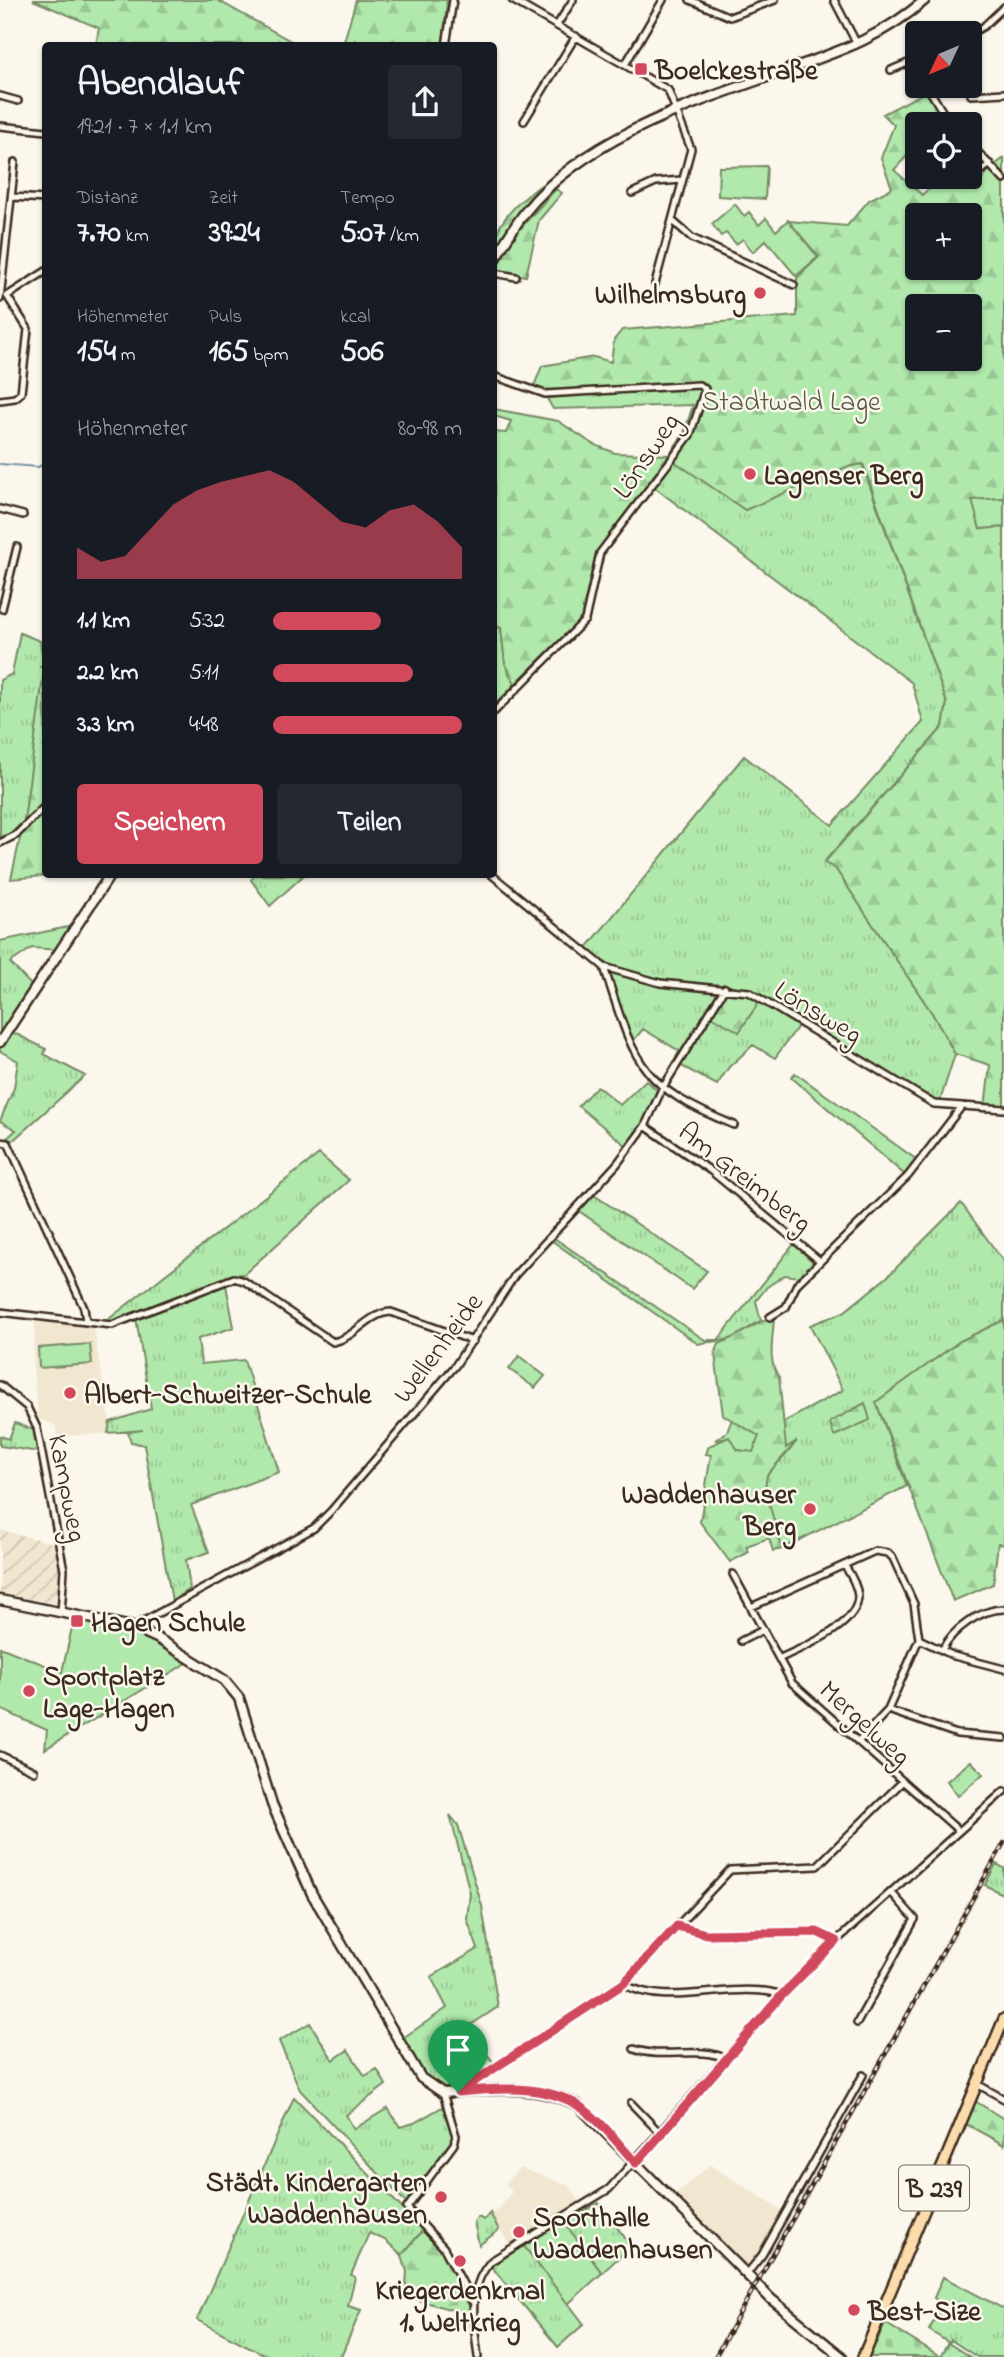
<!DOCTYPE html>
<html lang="de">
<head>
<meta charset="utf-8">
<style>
  :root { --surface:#171b24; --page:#242831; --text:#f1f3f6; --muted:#9ea1a6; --accent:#d1495b }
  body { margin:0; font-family:"Indie Flower",sans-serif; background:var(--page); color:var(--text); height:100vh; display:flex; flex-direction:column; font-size:26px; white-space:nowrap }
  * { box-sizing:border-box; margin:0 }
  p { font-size:23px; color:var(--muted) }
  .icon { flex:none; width:38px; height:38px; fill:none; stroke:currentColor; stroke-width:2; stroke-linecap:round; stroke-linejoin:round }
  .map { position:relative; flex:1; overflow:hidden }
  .panel { position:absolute; left:42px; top:42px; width:455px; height:836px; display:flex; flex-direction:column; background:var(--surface); border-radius:7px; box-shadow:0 2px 5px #0004 }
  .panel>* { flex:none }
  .needle { width:46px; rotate:226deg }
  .tools { position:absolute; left:905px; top:21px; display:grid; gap:14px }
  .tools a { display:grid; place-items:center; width:77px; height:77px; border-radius:7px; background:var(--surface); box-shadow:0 2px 5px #0004; font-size:35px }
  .pin { position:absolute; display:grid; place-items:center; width:60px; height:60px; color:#fff; margin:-72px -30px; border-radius:50% 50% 50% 0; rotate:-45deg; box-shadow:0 0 7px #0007 }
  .pin .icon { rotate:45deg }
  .round { display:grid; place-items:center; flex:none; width:74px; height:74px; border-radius:7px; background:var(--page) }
  .head { display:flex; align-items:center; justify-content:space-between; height:119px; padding:0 35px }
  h1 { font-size:38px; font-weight:700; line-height:52px }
  .figures { display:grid; grid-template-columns:repeat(3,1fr); gap:10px; height:119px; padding:7px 35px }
  .figures div { display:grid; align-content:center }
  .figures b { font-size:30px; font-weight:700 }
  .figures small { font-size:19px; font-weight:400 }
  .figures p { font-size:19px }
  .chart { height:196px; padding:14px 35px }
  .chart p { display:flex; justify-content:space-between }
  .chart svg { width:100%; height:126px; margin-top:7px; fill:var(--accent); opacity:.7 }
  .cta { display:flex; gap:14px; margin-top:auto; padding:14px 35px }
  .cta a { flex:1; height:80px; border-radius:7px; background:var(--accent); color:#fff; font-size:28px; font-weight:700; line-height:80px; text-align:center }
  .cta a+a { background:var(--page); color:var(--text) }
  ul { padding:0 35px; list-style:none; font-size:23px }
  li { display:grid; grid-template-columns:112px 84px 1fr; align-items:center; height:52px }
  li i { height:18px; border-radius:9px; background:var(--accent) }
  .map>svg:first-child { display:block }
  .built { fill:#f1e6d0 }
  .industrial { fill:url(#industrial-furrows) }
  .grass { fill:url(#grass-tufts); stroke:#768a65; stroke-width:2 }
  .forest { fill:url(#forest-firs); stroke:#768a65; stroke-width:2; fill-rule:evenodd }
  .cemetery { fill:url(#cemetery-stones); stroke:#768a65; stroke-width:2 }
  .pitch { fill:#b1e9ac; stroke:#768a65; stroke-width:2 }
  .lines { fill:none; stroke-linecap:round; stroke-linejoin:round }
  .stream { stroke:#7891a5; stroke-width:2 }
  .street-casing { stroke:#3b2a1e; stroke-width:10 }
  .secondary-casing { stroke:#3b2a1e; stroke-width:13 }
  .primary-casing { stroke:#3b2a1e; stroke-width:14 }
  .street { stroke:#fbf7ec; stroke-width:5 }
  .secondary { stroke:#fbf7ec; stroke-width:8 }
  .primary { stroke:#fcdcac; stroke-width:9 }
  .rail-casing { stroke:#3b2a1e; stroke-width:4.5 }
  .rail { stroke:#fbf7ec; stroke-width:2; stroke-dasharray:5; stroke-linecap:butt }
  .route-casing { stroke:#fff; stroke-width:14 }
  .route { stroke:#d1495b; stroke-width:9 }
  .poi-dot { fill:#d1495b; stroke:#fbf7ec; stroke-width:2.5 }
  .labels { text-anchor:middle; stroke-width:5; stroke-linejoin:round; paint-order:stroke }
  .shield { fill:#fbf7ec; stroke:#75685c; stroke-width:2 }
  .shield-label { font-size:26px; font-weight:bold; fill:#3b2a1e }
  .poi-label { font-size:28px; font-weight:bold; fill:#3b2a1e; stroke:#fbf7ec; text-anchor:start }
  .park-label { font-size:28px; fill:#585a42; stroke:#fbf7ec }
  .street-label { font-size:28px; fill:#3b2a1e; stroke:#fbf7ec }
</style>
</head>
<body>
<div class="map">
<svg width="1004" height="2357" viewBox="0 0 1004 2357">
  <defs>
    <pattern id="industrial-furrows" width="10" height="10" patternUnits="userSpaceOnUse" patternTransform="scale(1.75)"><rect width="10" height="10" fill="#f1e6d0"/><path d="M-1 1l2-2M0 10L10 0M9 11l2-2" fill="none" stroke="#d0c5b2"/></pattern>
    <pattern id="grass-tufts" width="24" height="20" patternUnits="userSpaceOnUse" patternTransform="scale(1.75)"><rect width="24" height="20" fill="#b1e9ac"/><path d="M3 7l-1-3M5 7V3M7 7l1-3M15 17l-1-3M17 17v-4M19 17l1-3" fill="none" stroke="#99c894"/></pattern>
    <pattern id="forest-firs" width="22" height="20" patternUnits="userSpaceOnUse" patternTransform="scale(1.75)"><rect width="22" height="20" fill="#b1e9ac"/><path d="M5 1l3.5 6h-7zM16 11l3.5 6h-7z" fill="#99c894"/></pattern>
    <pattern id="cemetery-stones" width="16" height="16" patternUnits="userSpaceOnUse" patternTransform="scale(1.75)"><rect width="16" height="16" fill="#b1e9ac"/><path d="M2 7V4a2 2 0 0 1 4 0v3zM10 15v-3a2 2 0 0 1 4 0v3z" fill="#99c894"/></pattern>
  </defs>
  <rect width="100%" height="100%" fill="#fbf7ec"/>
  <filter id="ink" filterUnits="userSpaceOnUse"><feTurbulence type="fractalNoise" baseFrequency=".0143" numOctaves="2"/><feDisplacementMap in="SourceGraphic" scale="14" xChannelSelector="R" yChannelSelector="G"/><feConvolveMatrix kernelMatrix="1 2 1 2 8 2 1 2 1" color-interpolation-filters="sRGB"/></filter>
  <g filter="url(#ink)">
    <path class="built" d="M35,1322l58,4 17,96 -2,11 -51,4 -1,-11 -18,-8 -5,-49z
      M1004,1838v11l-8,15 -237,420 -5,-5 3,-8 3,1z
      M710,2165l73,46 -36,62 -74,-77z
      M520,2168l48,17 12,17 -71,42 -19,-31 6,-2 16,-19 -7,-9z
      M752,2285l5,4 -38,68h-7z"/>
    <path class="industrial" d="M0,1530l57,14 5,25 -4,35 -58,-11z"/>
    <path class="grass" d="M706,383l-14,54 154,30 16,-3 85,239 -4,24 -119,135 11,6 97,145 23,41 -16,50 -138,-82 -26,36 -22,-13 -24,22 -12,18 -43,-23 5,-11 -36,-22 -13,16 -21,-74 114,23 16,38 20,-30 34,16 -44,-29 -27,-4 -3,6c-45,-12 -96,-12 -134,-41l159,-194 88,69 91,-103 -11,-39 -258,-196 19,-26 -4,-6 15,-22 9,-28 -140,4 -8,-14z
      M494,625l7,3 4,35 10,21 -21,22z
      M20,633l20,8 4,25 -5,1h6l-21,154 -13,12 -11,4v-157l12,-6z
      M255,875h49l-34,31 -19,-26z
      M73,926l-14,24 -27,-2 -22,15 24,25 -24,36 4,9 32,16 -2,5 41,22 -75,67 -6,-2 12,-11 -16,-9 14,-33 4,-27 -18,-10v-110z
      M795,1073l122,87 -12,15 -114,-98z
      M646,1080l11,10 -16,39 -13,18 -50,-41 19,-20 23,19z
      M319,1154l30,26 -105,94 -11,1 -121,48 -7,-1z
      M594,1195l113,76 -15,18 -113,-78z
      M961,1203l43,59v58l-44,21 -84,61 31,84 -125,63c-3,-19 -25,-61 -13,-77 9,-11 20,-17 26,-30l-9,6 -4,-25 61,-33 -33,-65 34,-13 43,-35z
      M554,1238l151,102h13l76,-96 20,19 -14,14 -15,-2 -18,12 -11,14 5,20c-11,4 -14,11 -24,16 -14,6 -26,3 -39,7l-147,-104z
      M226,1285l8,42 -36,12 3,25 43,-4 35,112 -88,33 18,47 -23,8 4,29 -18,12 -28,-156 -13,-3 -3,-10 15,-2 -35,3 2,-11 41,-13 -15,-91z
      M519,1356l26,20 -10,12 -26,-19z
      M732,1419l27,17 -6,17 -15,-3 -9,-12 -14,2 12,-8z
      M15,1423l19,7 5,22 -39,-6v-10l9,3z
      M971,1761l12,13 -25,22 -11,-15z
      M450,1815l8,10 24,81 16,101 -32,21 29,36 -36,24 -15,3 -21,-14 -23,-37 47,-32 -16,-31 47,-28 -11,-30 3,-26z
      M996,1864l8,4v27l-19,-10z
      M310,2023l23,37 15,-10 17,26 12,-7 9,16 -40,30 8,14 34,-21 12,19 14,-4 30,-17 9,30 -1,8 -45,60 -107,-114 -21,-49z
      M294,2097l129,133 -21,25 -17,-15 -16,-7 -18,42 4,2 -7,29 13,4 -20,47h-72l-72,-37z
      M599,2203l32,43 -29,27 -39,-52z
      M490,2213l9,17 -20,15 -5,-23 4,-5 6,3z
      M524,2246l60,78 -26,23 -67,-81z
      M943,2277l61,32v48h-27l-26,-17 -2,3 -20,-13 14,-26 -9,-6z"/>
    <path class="forest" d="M33,0h184l81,45h-202l3,-17z
      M356,0h91l-4,45h-100z
      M927,91l15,26 -7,7h-18v21l-23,25 28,25 20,-18h18l15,11 16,-20 13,-10v340l-31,2 7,29 24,-2v580l-19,1 5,-43 -35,-11 -23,-41 -97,-145 -11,-5 119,-136 4,-24 -84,-239 -17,3 -101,43 -71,-49 18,-24 14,-54 -161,12 -11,-9 8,-20 52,-9 17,5 3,-22 8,-10 175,-14v-38l22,-21 -31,-36 59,5 22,-26 23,-12 -11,-30 13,-33 -11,-11zM917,215h53v53h-53zM917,306h53v53h-53z
      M567,167l-39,37 -34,47c-1,-38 45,-64 73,-84z
      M556,189l6,4 -23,27 -13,56 -32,-5 22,-38z
      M494,409l64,12 35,23 22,9 54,2 -73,98 -15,66 -66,65 -10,-21 -4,-35 -7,-3v-193l12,1 5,-12 -17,-5z
      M45,663l1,212h9l-44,4 13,-58z
      M723,994h24l12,8 -20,30 -29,-17z
      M774,1315c0,21 -8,45 5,62l7,71 11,-7 -30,34 -2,14 17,60 -9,2 -4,-13 -23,8 3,6 -19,10 -30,-40 11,-67 -5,-1 3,-8 20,-9 9,13 15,2 6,-16 -36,-21 -8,-61 4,-10c21,-8 35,-20 55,-29z
      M1004,1320v225l-6,-2 -5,41 -40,17 -77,-199 84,-61z
      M865,1403l5,17 -36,16 -4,-14z
      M975,2101l29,18v26l-38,-21z
      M423,2230l18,18 28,58v9l-64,-19 2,-24 -5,-17z"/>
    <path class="cemetery" d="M885,2323l55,34 8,-14 22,14h-100z"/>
    <path class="pitch" d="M767,166l-2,33 -47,-3 1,-29z
      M735,204l9,12 5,-4 10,13 7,-7 10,13 12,-11 30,37 -22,19 -30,-36 -13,12 -10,-13 -7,5 -10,-11 -5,3 -9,-12z
      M1004,498v29l-24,2 -8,-29z
      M90,1344l2,20 -53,4 -1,-20z
      M74,1619c46,9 76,18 116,42l-145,88 2,-19 -47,-21v-62l62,25z
      M563,2221l39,52 -34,31 -44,-58z"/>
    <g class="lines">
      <path class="stream" d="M0,464l38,3 8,-4"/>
      <g class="street-casing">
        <path id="street" d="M512,0l156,90 23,59 -36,135
          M690,0l40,17 45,-17
          M834,0l23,44
          M557,25l16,-25
          M970,34l14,-8 20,-19
          M446,46l7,-46
          M626,63l37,-63
          M891,70l26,-11
          M930,91l20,33
          M971,95l33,-2
          M0,96l18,5
          M524,121l52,-85
          M0,126l46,5
          M970,144l34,36
          M970,167l11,4 9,-7
          M632,193l24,-11 26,-2
          M12,197l34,2
          M674,222l18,16 102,47
          M494,273l22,4
          M7,296l39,-25
          M0,299l15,-137
          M494,376l51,18 154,-9 6,4 -15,46 -90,118 -15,67 -91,92
          M0,400l15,-2 6,-5 7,-64 -21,-33
          M0,509l23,6
          M2,609l15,-62
          M0,843l16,-8 30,-30
          M492,875l112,92 56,16 89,9 185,112 70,5
          M604,967c31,95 32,118 130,158
          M645,1126l66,45 109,90
          M0,1142l8,1 76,165 2,13
          M0,1312l112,13 122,-47 10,3 89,61c22,-4 35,-29 58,-30l82,29
          M770,1317l16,-10 11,-23 111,-108 54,-70
          M0,1385l27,22 10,21 27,142 -3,43
          M733,1574l59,109 167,148
          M751,1607l124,-56 13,2 5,5 21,46 5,35 -31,71 -30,32
          M133,1627l181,-99 17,-17 124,-145 60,-91 102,-111 28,-38 17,-37 63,-101
          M919,1639l35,17 50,13
          M741,1641l22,-11
          M942,1650c10,-20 38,-41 62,-41
          M779,1659c23,-12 79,-32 79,-63 -1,-11 -7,-21 -13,-30
          M888,1710l69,24 47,4
          M0,1755l34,16
          M677,1926l29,8 111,-2 19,9
          M623,1984c48,26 109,-5 159,11
          M857,2023l58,-104 -24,-27
          M634,2049c30,11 65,-4 93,10
          M977,2084l27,15
          M461,2090l162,-106 107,-114 87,-4 85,-84
          M443,2093l13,43 -2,8 -47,64 37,40 28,53
          M631,2103l30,31
          M746,2275l16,-20 101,-180
          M478,2357c-4,-34 -12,-68 13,-96l118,-72 173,-194 54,-54 168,-150"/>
      </g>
      <g class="secondary-casing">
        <path id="secondary" d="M494,260c10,-16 20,-34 32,-49 60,-75 171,-109 258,-140 56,-20 95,-32 141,-71
          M0,1042l110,-167
          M0,1600l133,27 24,11 67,42 15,18 33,106 40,90 109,184 22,15c45,-3 93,-10 135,12l193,194 71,58"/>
      </g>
      <g class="primary-casing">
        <path id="primary" d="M863,2357l141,-338"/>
      </g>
      <use href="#street" class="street"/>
      <use href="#secondary" class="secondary"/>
      <use href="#primary" class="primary"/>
      <g class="rail-casing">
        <path id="rail" d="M715,2357l289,-514"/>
      </g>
      <use href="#rail" class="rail"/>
    </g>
  </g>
  <g class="lines" filter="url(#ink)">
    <g class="route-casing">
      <path id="route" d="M677,1926l29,8 111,-2 19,9 -54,54 -146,168c-18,-19 -35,-43 -57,-57 -34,-22 -83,-18 -121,-14l165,-108z"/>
    </g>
    <use href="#route" class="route"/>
  </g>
  <g class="poi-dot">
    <rect x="634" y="62" width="14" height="14" rx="3.5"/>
    <circle cx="760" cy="293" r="7"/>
    <circle cx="750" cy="474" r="7"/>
    <circle cx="70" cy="1393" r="7"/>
    <circle cx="810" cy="1509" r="7"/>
    <rect x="70" y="1614" width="14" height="14" rx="3.5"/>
    <circle cx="29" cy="1691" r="7"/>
    <circle cx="441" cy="2197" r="7"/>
    <circle cx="519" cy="2232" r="7"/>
    <circle cx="460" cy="2261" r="7"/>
    <circle cx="854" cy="2310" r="7"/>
  </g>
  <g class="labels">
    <rect class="shield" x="899" y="2165.5" width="70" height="45" rx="5"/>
    <g class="shield-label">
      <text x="934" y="2197">B 239</text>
    </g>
    <g class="poi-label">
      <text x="655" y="79">Boelckestraße</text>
      <text x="746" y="303" text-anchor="end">Wilhelmsburg</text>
      <text x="764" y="484">Lagenser Berg</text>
      <text x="84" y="1403">Albert-Schweitzer-Schule</text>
      <text x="796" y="1503" text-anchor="end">Waddenhauser<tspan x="796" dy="32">Berg</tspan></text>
      <text x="91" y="1631">Hagen Schule</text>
      <text x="43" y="1685">Sportplatz<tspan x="43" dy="32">Lage-Hagen</tspan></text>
      <text x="427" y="2191" text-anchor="end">Städt. Kindergarten<tspan x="427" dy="32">Waddenhausen</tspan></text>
      <text x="533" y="2226">Sporthalle<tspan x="533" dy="32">Waddenhausen</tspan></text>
      <text x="460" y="2299" text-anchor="middle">Kriegerdenkmal<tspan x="460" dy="32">1. Weltkrieg</tspan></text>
      <text x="868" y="2320">Best-Size</text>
    </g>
    <g class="park-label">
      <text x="791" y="410">Stadtwald Lage</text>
    </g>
    <g class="street-label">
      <text transform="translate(645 455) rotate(-56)" y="10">Lönsweg</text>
      <text transform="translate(819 1011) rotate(31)" y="10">Lönsweg</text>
      <text transform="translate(746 1176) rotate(38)" y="10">Am Greimberg</text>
      <text transform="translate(437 1347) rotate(-53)" y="10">Wellenheide</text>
      <text transform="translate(69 1488) rotate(79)" y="10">Kampweg</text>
      <text transform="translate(866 1722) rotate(42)" y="10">Mergelweg</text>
    </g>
  </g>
</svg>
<div class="tools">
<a><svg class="needle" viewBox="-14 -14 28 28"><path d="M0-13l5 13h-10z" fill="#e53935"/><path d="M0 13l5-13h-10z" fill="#9ea1a6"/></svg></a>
<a><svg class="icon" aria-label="locate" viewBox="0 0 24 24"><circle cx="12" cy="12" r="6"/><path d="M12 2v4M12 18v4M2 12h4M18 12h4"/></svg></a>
<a>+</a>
<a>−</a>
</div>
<div class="pin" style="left:458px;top:2092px;background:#1e9e55"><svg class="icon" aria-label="arrive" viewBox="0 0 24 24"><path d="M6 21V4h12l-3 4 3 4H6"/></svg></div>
<section class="panel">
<div class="head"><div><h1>Abendlauf</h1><p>19:21 · 7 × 1.1 km</p></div><a class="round"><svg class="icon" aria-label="share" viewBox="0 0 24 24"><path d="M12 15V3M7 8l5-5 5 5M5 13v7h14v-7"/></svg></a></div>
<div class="figures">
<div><p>Distanz</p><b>7.70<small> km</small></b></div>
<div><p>Zeit</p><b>39:24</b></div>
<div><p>Tempo</p><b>5:07<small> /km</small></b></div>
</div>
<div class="figures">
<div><p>Höhenmeter</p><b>154<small> m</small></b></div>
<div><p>Puls</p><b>165<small> bpm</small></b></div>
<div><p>kcal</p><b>506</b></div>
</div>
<div class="chart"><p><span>Höhenmeter</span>80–98 m</p>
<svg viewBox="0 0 160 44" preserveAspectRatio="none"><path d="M0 44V33L10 38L20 36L30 27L40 18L50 13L60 10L70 8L80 6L90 10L100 17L110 24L120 26L130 20L140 18L150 24L160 33V44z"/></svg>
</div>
<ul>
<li><b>1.1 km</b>5:32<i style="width:57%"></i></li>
<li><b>2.2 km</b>5:11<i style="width:74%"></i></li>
<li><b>3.3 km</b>4:48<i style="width:100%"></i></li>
</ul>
<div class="cta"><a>Speichern</a><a>Teilen</a></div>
</section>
</div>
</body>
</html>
